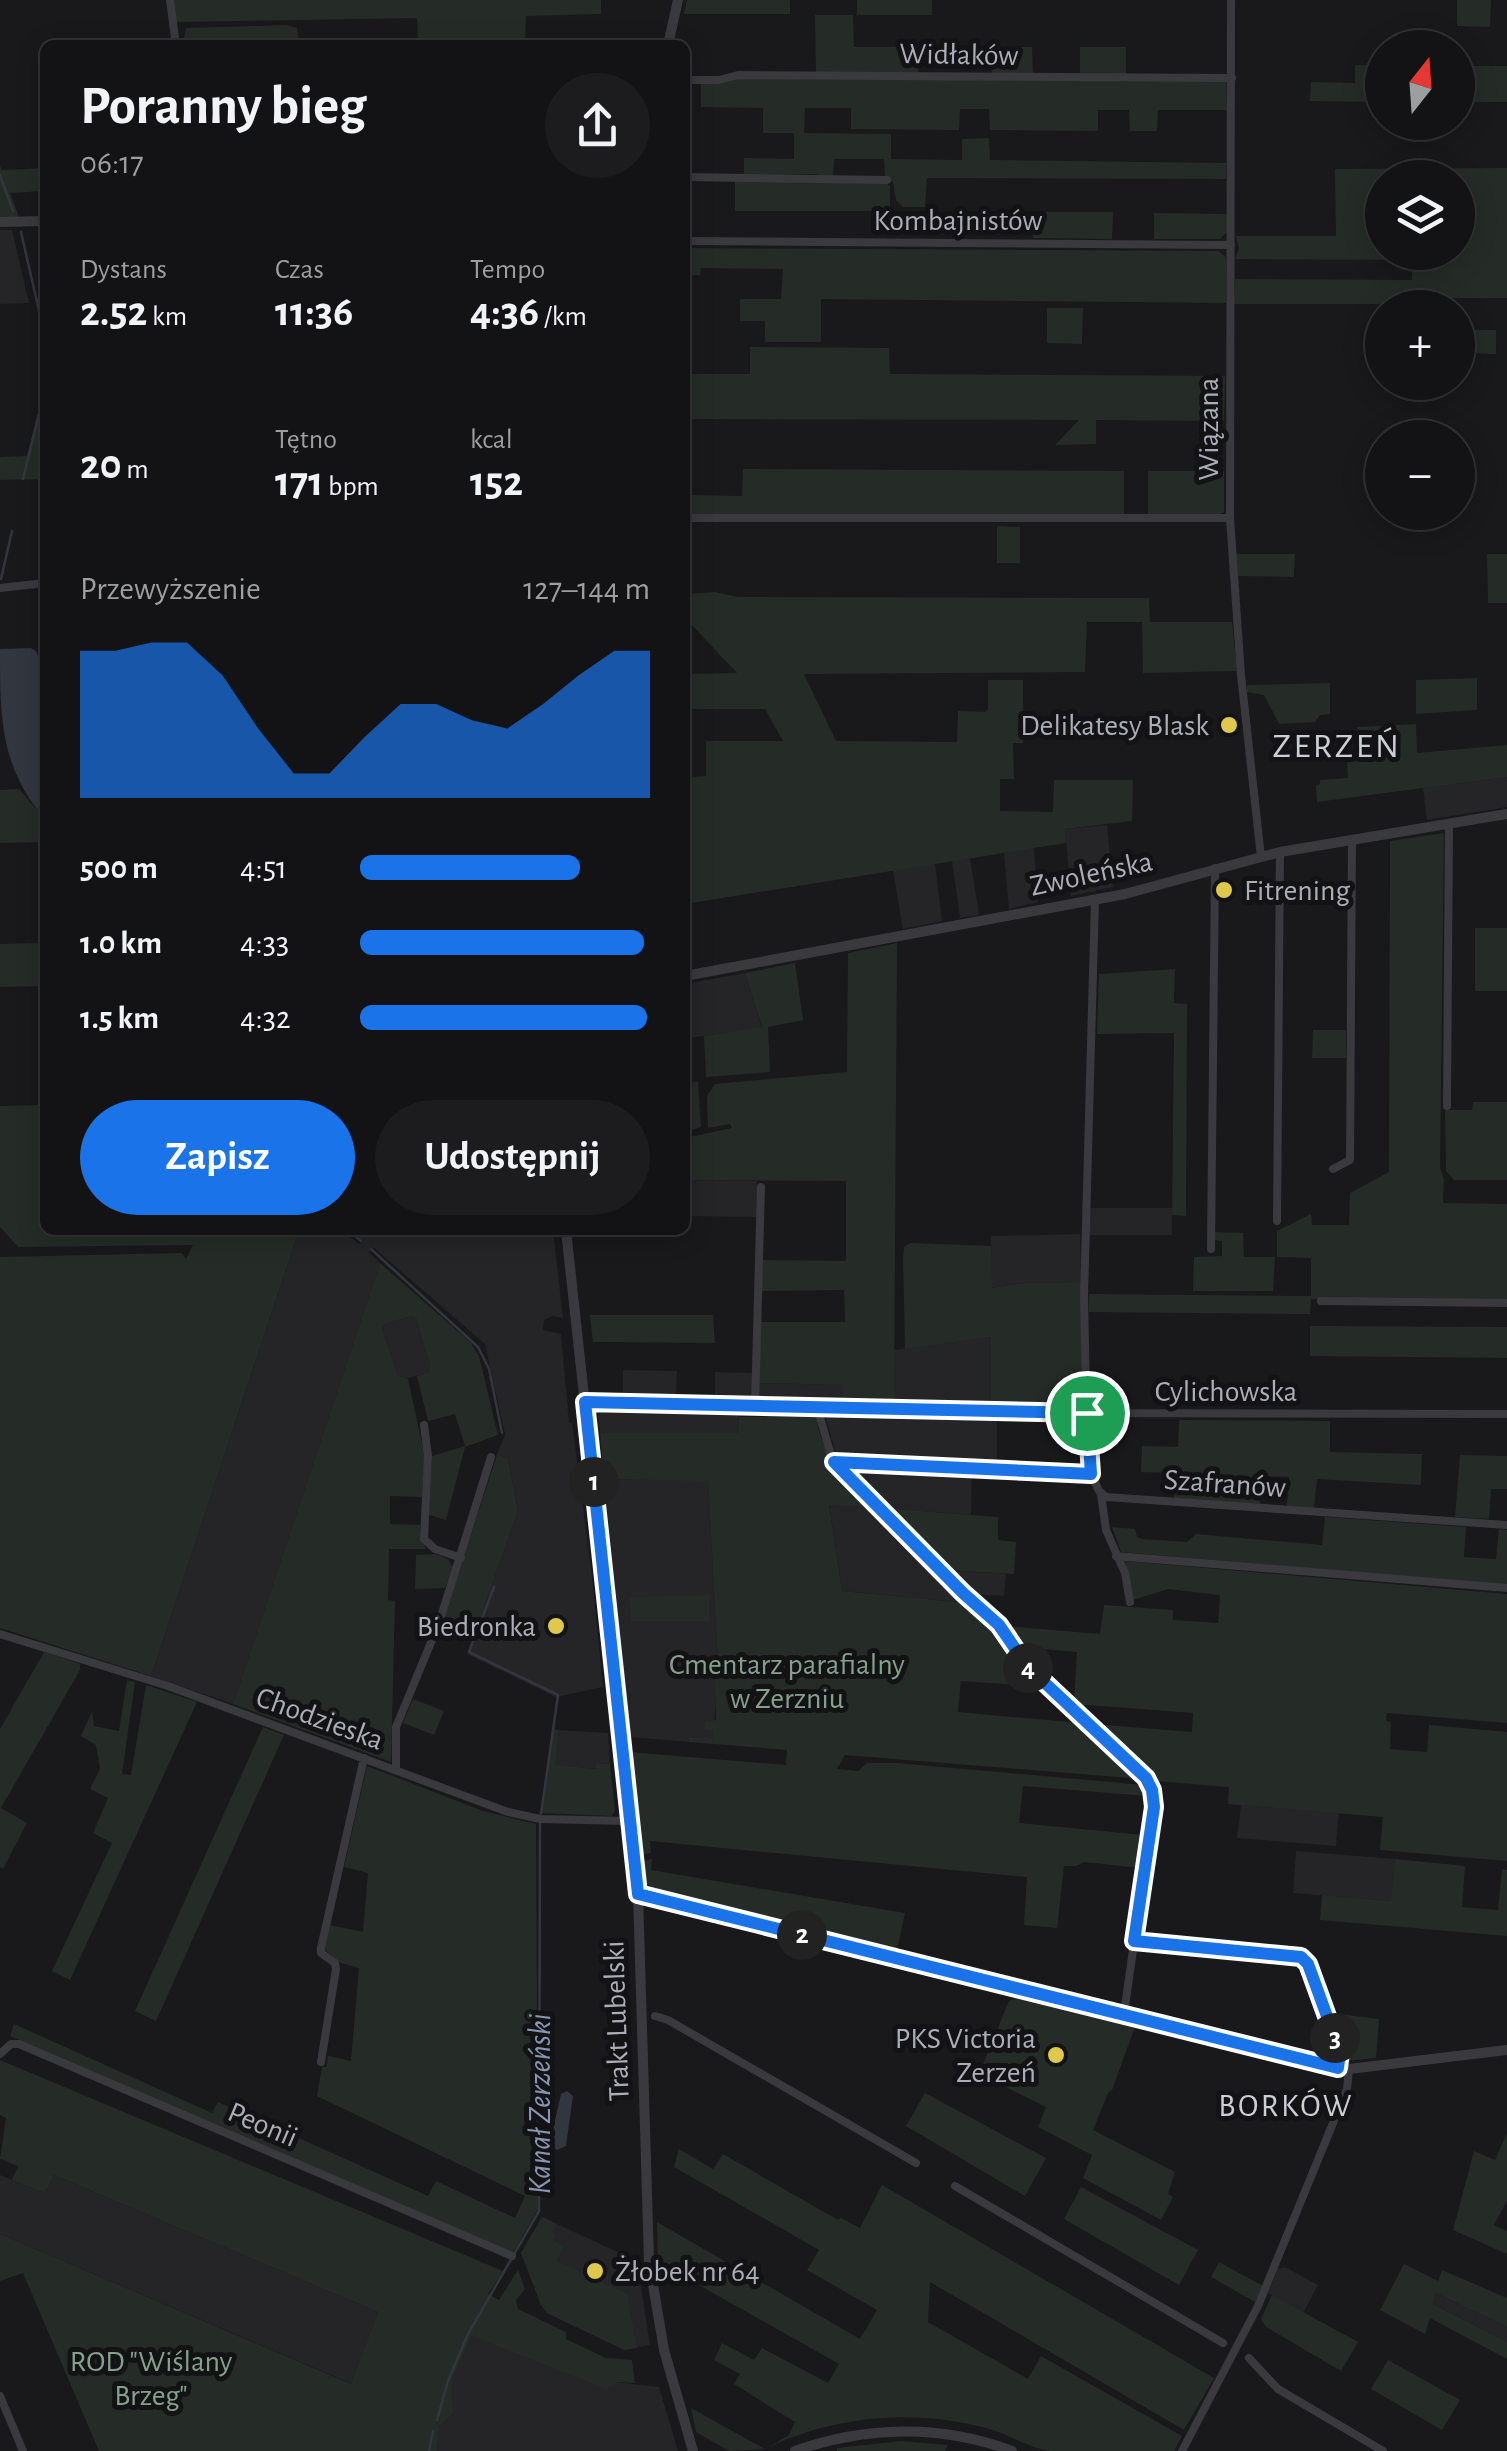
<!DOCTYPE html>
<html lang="pl">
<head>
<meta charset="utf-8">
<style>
  :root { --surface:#131214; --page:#1c1b1d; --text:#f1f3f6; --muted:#9d9ea0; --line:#323234; --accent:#1a73e8 }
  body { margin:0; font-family:"Alegreya Sans",sans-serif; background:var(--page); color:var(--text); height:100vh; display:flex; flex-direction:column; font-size:38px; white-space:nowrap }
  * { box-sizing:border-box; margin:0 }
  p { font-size:32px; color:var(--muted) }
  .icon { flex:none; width:55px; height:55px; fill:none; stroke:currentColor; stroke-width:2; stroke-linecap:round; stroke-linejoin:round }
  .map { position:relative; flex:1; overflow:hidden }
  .panel { position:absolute; left:40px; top:40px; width:650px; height:1195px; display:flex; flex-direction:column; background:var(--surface); border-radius:15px; box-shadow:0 5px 25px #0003,0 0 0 2px var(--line) }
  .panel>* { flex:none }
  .needle { width:65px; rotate:17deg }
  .buttons { position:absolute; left:1365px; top:30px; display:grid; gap:20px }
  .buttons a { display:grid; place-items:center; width:110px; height:110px; border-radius:50%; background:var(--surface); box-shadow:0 5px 25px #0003,0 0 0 2px var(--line); font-size:50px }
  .pin { position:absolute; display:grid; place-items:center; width:85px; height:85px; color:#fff; margin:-42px; border:5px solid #fff; border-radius:50%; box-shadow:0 2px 10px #0007 }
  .km { position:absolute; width:50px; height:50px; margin:-25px; border-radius:50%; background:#222; color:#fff; font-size:28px; line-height:50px; text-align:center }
  .round { display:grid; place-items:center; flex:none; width:105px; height:105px; border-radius:52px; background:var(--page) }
  .overview { display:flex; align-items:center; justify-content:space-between; height:170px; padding:0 40px }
  h1 { font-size:55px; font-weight:600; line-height:75px }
  .figures { display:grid; grid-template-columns:repeat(3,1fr); gap:15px; height:170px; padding:10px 40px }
  .figures div { display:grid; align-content:center }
  .figures b { font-size:42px; font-weight:600 }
  .figures small { font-size:28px; font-weight:400 }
  .figures p { font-size:28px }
  .chart { height:280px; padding:20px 40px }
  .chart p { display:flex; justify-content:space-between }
  .chart svg { width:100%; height:180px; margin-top:10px; fill:var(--accent); opacity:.7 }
  .action { display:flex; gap:20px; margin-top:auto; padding:20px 40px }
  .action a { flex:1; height:115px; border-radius:60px; background:var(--accent); color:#fff; font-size:40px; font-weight:600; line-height:115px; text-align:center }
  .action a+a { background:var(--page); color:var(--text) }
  ul { padding:0 40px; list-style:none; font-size:32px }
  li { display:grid; grid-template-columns:160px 120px 1fr; align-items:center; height:75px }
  li i { height:25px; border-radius:12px; background:var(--accent) }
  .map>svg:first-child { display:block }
  .built { fill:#252427 }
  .green { fill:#252c27; fill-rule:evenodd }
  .water { fill:#32363f }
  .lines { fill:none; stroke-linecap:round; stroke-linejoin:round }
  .stream { stroke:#32363f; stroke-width:2.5 }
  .minor { stroke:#3a3a3e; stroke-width:8 }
  .tertiary { stroke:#3a3a3e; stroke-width:10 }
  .route-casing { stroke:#fff; stroke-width:20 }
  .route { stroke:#1a73e8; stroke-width:12 }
  .poi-dot { fill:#dec94c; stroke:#131315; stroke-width:4 }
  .labels { text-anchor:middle; stroke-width:10; stroke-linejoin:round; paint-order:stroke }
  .street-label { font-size:30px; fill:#acadb8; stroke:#131315 }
  .poi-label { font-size:30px; fill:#acadb8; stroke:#131315; text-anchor:end }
  .park-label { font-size:30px; fill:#85a18c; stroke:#131315 }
  .water-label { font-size:32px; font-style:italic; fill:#8795af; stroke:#131315 }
  .neighbourhood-label { font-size:32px; letter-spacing:2.5px; fill:#cccdd5; stroke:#131315 }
  .quarter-label { font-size:35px; letter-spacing:2.5px; fill:#cccdd5; stroke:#131315 }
</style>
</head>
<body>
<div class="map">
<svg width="1507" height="2451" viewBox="0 0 1507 2451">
  <rect width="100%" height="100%" fill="#19181a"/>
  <path class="built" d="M0,230h12l17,73 -29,1z
    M1507,777v30l-80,13 -4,-32z
    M1107,825l6,62 -42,9 -6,-67z
    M1034,848l4,54 -29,7 -5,-57z
    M970,858l9,57 -19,3 -8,-58z
    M935,863l7,58 -39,8 -10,-59z
    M745,973l17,55 -73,10 -4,-54z
    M685,1180l72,1 1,36 -73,-1z
    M1088,1208h84v27h-84z
    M299,1230h40l21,14 3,-3 -13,-11h203l10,88 -11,-2 -8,4 -1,10 18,4 8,89h3l20,153 11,111 -47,10 -89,-43 51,-143 -10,-53 -11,-3 8,-21 -20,-90 -112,-97 -4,5 11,11 -147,441 -82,-28z
    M1080,1234l1,48 -56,1 -34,5v-52z
    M411,1316l5,2 14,48 -3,7 -22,6 -7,-2 -16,-48 3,-5z
    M991,1337v69l-97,-1v-55z
    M623,1370l54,1 -1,26 -53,-1z
    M715,1372l39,1 -2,25 -37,-1z
    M758,1383l86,2 -1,20 -85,-3z
    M605,1409l133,1 2,23h-140l-2,-18z
    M825,1415l172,4v45l-160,-6z
    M848,1468l124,4 -1,43 -90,-7 -35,-37z
    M604,1479l104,1 10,184 -5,76 -23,-3 -1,5 -59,-5z
    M829,1504l42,2 96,97 -125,-12z
    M944,1570l62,4 -2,22 -36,-2z
    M559,1730l49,3 2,31 -13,-1 -1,6 -42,-4z
    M1241,1805l98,8 -3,33 -99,-8z
    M1296,1851l99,8 -3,42 -99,-8z
    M0,2175l45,18 9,-18 324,137 -26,72 -352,-150z
    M542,2217l95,44 13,84 -26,5 -77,-37 -6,-8 -20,-52z
    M1285,2267l33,18 -15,28 -35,-20 10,-24z
    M1436,2293l71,34v15l-74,-38z
    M472,2336l144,46 43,5 19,64h-241l2,-24 14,-13 -1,-35z"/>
  <path class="green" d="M173,0h428v14l-75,2 -1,27 29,2h-136l-1,-27 -241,4z
    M687,0h103v14h-106z
    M857,0h75v15h-75z
    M1457,0h34l-1,27 -33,-1z
    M815,15h38l1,32h64v27h-102z
    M286,25l11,3 2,11 -6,6h-110l3,-17z
    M992,47h40l1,28h-41z
    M1080,47h46v29h-46z
    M1355,65h27v37l-72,-1 1,-19 44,1z
    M1458,66h49v36h-49z
    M732,78l494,2 1,30h-69l-1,21h-27l-1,-21h-31v21l-108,-1 -1,-21h-29l-1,21 -108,-1v-21h-46l-1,25 87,1v25l71,1v-21l27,-1 1,22 236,3v16l-299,-1 -2,29h-22l-7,-7 -3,-18 -8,-4 -1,-19h-50l-1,19 -18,-4 -71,1v-17l50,1v-26h-31v-25l-62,-1v-24l15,1z
    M0,166l2,4 43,-2v23l-35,2 9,24 -19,1z
    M1507,168v130h-110l-18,6h-145l1,-25 177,1v-20l-177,-1 4,-10 -3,-13h100l-1,-67zM1382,178h76v74h-76z
    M735,180l150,2 5,4v25h-155z
    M1030,212h83l-1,27 -79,-1z
    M1154,213l73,1v18l-7,7h-66z
    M685,248l533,3 8,6v46l-405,-4v43h-56v-21h-25v-22h41l2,-30 -82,-1 -1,7h-15z
    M1047,308h36l-1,36 -35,-1z
    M1458,330h38v24l-38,-1z
    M750,347l139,1 1,26 335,2 -1,45 -128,-1v24l-41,1 24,-25 -394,-1v-45h65z
    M37,415l8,1v63l-45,1v-23l27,-1z
    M743,469l381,2v45l-439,-1v-20l57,1z
    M1148,471h76v41l-7,4h-69z
    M997,526l23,1v36h-23z
    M1236,554h59l-1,23 -57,-1z
    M1487,554h20v49h-19z
    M715,592l23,5 411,1 1,24h82l5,49 -94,2 -1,-51h-55l-2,50 -281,2 32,67 121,1 1,-31 28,1 2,-3v-29h35v63h-10l1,36h-14v32l53,1 1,-32h79l-1,41 -67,8 1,14 -381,61v-127l21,-1v-35h77l-18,-32h-76v23l-4,1v-59l52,-1 -52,-55 1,-24z
    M1477,678v32l-61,4v-34z
    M1330,683v31l-10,1 -5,7 -36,2 -15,-29 -17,-3v-7z
    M1416,724l1,29 90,-8v32l-190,25 -1,-17 4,-1v-4l28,-2 -1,-19 12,-2 -2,-30z
    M19,789l26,30v23l-45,1v-53z
    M1444,833l-4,335 4,12 -1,23 64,1v97l-196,-2 -1,15 -221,-2v-18l222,2v-38l-34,-1v-26l34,-17 1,11h37l1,-32 39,-21 1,-331z
    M1475,928h32v63h-32z
    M45,943v43l-45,1v-43z
    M897,943l-3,462h-51v-20l-85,-2 2,-61h85l-1,-32 -83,1 2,-31 83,1v-80l-161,-1v-42l47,-10 -2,-4 -22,4 -1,-32 8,-12 132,-12 1,-119z
    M795,963l8,57 -35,7 2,45 -64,5 -2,-41 58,-9 -17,-54z
    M1175,969l-1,34 13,1 -1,212 -14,-1 2,-182 -77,1 2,-60z
    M1313,1030h33v28h-34z
    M698,1082l3,45 -16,5v-49z
    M1473,1102h34v78h-53l-8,-9 -1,-61h27z
    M45,1105v125h254l-148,446 -151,-48v-371l182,-4 4,6 7,-14 -175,2 -18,-20v-121z
    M1215,1232l28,1 1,24h31l-2,34h-80l1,-34 28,-1v-15l-7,-1z
    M910,1243l81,3 1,42 33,-5 56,-1 1,118 -11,7 -80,-1v-69l-86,12 -2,-88 1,-14z
    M380,1263l90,79 9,14 19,79 -33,12 -19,73 -17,-5 3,-59 33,-10 -10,-32 -27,7 -11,-45 10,-3 3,-7 -14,-48 -5,-2 -26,8 -3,5 16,47 10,3 17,78 -3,40 -32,-1v28l30,1v13l6,11h-37l-1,51 7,1 -4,161 -158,-58z
    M590,1315h123l2,28 -122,-1z
    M1310,1326l197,1v31l-197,-2z
    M739,1417h77c6,39 29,62 55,89l-42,-1 13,86 125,12 28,23 20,31 29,30 -83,-6 -3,31 122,11 55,50 -5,5 -285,-23 -8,14 21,2 9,-8h30l247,22 3,11 -124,-10 -4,37 125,12 -4,33 -56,-6 -8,4h-12l-7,62 -33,-3 3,-48 -377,-36 1,12 -9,2c-4,-34 -10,-68 -12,-103l156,13 1,-15 -98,-8v-5l24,2v-8l-8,-2v-7l11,-2 -1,-48 3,-8 -10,-183 -104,-2 -4,-46h139z
    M1179,1420l151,1v31l92,2 -1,31 -104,-6 -3,29 -27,-2 2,-29 -27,-1 -2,28 -86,-6 1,-25 -34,-1 1,-26 36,1z
    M497,1455l11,3 10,53 -45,127 -32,-12z
    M1460,1455l47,1v33h-16l-2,30 -34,-2z
    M881,1508l117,9v23l18,2 -2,32 -70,-4z
    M1325,1517l141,10 -2,30 32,2 3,-30 8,1v55l-386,-33 -9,-25 23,2 2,8 5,2 45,3 9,-8 126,11z
    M435,1554l13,5 5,9 -8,20 -30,1 1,-34z
    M1125,1561l382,33v129l-120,-10 -1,8 5,1 -1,27 37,3 2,-27 78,7v129l-127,-11 3,-33 -155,-13 1,-17 -74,-6 -62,-57 99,8 1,-19 -119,-9 3,-52 -57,-5 -15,-21 95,8 4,-29 69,5v10l45,3 2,-28 -52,-6 -35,11z
    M709,1595v26h-78l-2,-24z
    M44,1652l36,12v6l-79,138 26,15 -24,46 -3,-2v-138z
    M127,1680l8,2 -13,92 9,1 15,-90 51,17 -127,278 -18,-9 60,-128 -19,-10 15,-35 -18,-9 10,-20 -4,-24 -15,-9 11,-25 2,15 25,5z
    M413,1699l31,12 -10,24 -31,-12z
    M263,1727l21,8 -128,286 -21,-10z
    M552,1729l7,1 -4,35 41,4v-6l14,1 5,46 -3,6 -70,-3z
    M367,1766l116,45 53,13 2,385 -25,44 -503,-217 4,-12 198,89 6,-11 210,94 8,-15 79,37 10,-22 -208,-100 5,-29h4l2,-11 23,5 8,-93 -18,-5 -16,-13 5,-25 33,7 5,-59 -24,-6z
    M652,1859l-1,11 254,43 -8,37 -235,-55 -15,-11 -4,-23z
    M1395,1859l70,7 -3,41 36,3 4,-41 5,1v66l-187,-16 2,-25 69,6z
    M1024,1995l112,29 -24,66 -4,3 -15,37 82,42 -7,22 5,3 -12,23 -78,-42 9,-23 -54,-28 8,-20 -67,-33 30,-73z
    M1331,2013l48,6 -3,39 -29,3z
    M0,2060l503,211 -15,23 11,6 19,-30 7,19 -9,11 2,9 48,23v7l40,19 26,2 3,23 -18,-1 -10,7 -135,-53 -20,43 1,35 -14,13 -2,24h-338l-76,-178 -23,8v-47l351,150 27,-72 -324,-137 -9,18 -33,-13 6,-14 -18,-7 6,-41 -6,-3z
    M925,2093l121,65 -21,38 -119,-70z
    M1507,2133v68l-13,24 13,6v23l-54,-24 21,-79 21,9z
    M679,2149l34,20 10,-15 115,66 3,-2 19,10 22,-43 332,193 -30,52 -254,-148 -2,40 100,57 13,-23 141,80 -8,15c-41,0 -83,0 -123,0 -21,-2 -44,-18 -65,-23 -72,-19 -149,-13 -217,19l20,-12 6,-13 -61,-38 6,-10 -26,-14 8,-17 32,17 8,-12 66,35 11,-19 -181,-102 -1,-40 203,117 17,-29 -70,-40 12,-20 -145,-83z
    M1081,2187l117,63 -19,35 -115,-66z
    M542,2217l15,7 -5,8 4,3 -3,6 11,5 -7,15 70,33 10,54 -13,2 -77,-37 -6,-8 -20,-52z
    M1219,2262l44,24 -8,16 -44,-25z
    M1404,2264l34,17 4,-11 65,28v29l-71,-34 -3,11 74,38v17l-77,-41 -5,16 -45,-24z
    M1272,2295l86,47 -17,29 -75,-44 -5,-8z
    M1388,2360l72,40 -18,30 -71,-41z
    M691,2408l72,40 2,1 -36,2 -33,-19z
    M901,2441l47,4 -3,6h-108v-3z"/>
  <path class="water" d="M31,648l5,3 9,22v146c-45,-52 -45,-102 -45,-170z
    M567,2091l6,5 -7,50 -9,4 -7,-7 11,-49z"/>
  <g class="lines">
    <path class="stream" d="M0,175l13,36
      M21,232l24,105
      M23,479l22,-89
      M1,579l11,-48
      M348,1230l13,11
      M371,1249l107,98 11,22 13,64
      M494,1587l-25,65 89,43 -17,119
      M437,2420l11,-39 20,-47 71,-123 1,-388
      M429,2451l4,-20"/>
    <path class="minor" d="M170,0l6,45
      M1231,0l-1,518 11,157 20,182
      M685,80h34l19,-5 494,3
      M685,177l202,3
      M685,241l546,4
      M685,518h545
      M0,588l45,-5
      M1095,900l-11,396 3,148 4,30 8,17 7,6 401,28
      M1447,1106l2,-282
      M1333,1169l17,-9 2,-319
      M1277,1221l3,-369
      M1211,1249l4,-381
      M1321,1301l186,2
      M585,1402l502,11 420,1
      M755,1405l6,-218
      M817,1407l16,55 130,131 36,32 28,41 116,108 9,16 1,17 -29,207
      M424,1425l4,31 -4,83 11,10 26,9
      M833,1462l258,12
      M1101,1494l5,36 19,43 5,29
      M1116,1556l391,32
      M0,1634l168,52 340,126 32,7 88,2
      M396,1769v-42l43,-104 52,-166
      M1135,1941l166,16 7,7 33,88 -3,15
      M655,2016l13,4 248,143
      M0,2054l11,-10h8l493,212
      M321,2062l15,-93 -1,-6 -14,-10v-5l43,-190
      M955,2186l268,157
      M1249,2358l29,31 105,62
      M0,2396l23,55
      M1182,2451l76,-145 89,-217 2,-20"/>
    <path class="tertiary" d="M668,45l10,-45
      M0,222l45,-1
      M685,976l440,-82 155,-42 227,-38
      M566,1230l72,664 11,367 15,89 29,101
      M638,1894l700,173 11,2 158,-19
      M795,2451c70,-25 146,-27 217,0"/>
  </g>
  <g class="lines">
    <g class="route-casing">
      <path id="route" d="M585,1402l502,11 4,61 -257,-12 129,131 36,32 28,41 119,112 6,12 2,17 -20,134 167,16 7,7 32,88 -2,16 -700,-174z"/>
    </g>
    <use href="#route" class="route"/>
  </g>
  <g class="poi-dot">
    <circle cx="1229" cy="725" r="10"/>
    <circle cx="1224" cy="890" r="10"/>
    <circle cx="556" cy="1626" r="10"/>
    <circle cx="1056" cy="2055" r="10"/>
    <circle cx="595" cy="2271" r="10"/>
  </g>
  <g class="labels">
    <g class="street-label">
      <text transform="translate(959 54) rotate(1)" y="10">Widłaków</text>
      <text x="958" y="230">Kombajnistów</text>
      <text transform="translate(1208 429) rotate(-90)" y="10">Wiązana</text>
      <text transform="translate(1091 873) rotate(-12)" y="10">Zwoleńska</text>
      <text x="1226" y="1401">Cylichowska</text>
      <text transform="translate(1225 1483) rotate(4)" y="10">Szafranów</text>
      <text transform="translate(320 1718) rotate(20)" y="10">Chodzieska</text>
      <text transform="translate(616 2021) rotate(-92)" y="10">Trakt Lubelski</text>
      <text transform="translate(263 2124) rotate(23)" y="10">Peonii</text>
    </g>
    <g class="poi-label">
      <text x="1209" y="735">Delikatesy Blask</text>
      <text x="1244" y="900" text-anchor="start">Fitrening</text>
      <text x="536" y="1636">Biedronka</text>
      <text x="1036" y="2048">PKS Victoria<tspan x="1036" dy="34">Zerzeń</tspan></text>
      <text x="615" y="2281" text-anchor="start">Żłobek nr 64</text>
    </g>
    <g class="park-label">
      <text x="787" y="1674">Cmentarz parafialny<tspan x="787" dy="34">w Zerzniu</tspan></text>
      <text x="151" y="2371">ROD "Wiślany<tspan x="151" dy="34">Brzeg"</tspan></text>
    </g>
    <g class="water-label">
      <text transform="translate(539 2104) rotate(-90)" y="11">Kanał Zerzeński</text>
    </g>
    <g class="neighbourhood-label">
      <text x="1286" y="2116">BORKÓW</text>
    </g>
    <g class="quarter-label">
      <text x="1337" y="757">ZERZEŃ</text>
    </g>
  </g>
</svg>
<div class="buttons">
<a><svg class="needle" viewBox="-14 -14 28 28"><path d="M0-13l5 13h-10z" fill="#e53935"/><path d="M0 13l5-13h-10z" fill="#9d9ea0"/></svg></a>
<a><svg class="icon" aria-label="layers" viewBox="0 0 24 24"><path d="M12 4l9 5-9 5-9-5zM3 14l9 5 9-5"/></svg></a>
<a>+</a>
<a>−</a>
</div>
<div class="pin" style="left:1087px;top:1413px;background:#1e9e55"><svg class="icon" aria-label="arrive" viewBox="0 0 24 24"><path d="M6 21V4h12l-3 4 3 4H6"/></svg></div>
<b class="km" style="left:594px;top:1482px">1</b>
<b class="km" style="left:802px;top:1935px">2</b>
<b class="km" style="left:1335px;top:2038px">3</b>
<b class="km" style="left:1028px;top:1668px">4</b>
<section class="panel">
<div class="overview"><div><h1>Poranny bieg</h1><p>06:17</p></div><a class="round"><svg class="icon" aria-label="share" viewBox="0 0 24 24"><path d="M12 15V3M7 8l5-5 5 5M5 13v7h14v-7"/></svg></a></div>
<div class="figures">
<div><p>Dystans</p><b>2.52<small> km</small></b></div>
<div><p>Czas</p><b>11:36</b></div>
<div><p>Tempo</p><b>4:36<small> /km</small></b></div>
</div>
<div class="figures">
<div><b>20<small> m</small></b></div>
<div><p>Tętno</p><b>171<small> bpm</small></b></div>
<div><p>kcal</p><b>152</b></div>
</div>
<div class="chart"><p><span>Przewyższenie</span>127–144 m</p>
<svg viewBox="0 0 160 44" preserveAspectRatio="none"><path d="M0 44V8L10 8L20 6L30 6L40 14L50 27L60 38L70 38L80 29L90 21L100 21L110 25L120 27L130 21L140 14L150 8L160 8V44z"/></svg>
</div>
<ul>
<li><b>500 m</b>4:51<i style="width:76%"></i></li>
<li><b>1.0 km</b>4:33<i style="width:98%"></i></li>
<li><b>1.5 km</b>4:32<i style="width:99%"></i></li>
</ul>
<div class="action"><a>Zapisz</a><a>Udostępnij</a></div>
</section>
</div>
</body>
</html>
